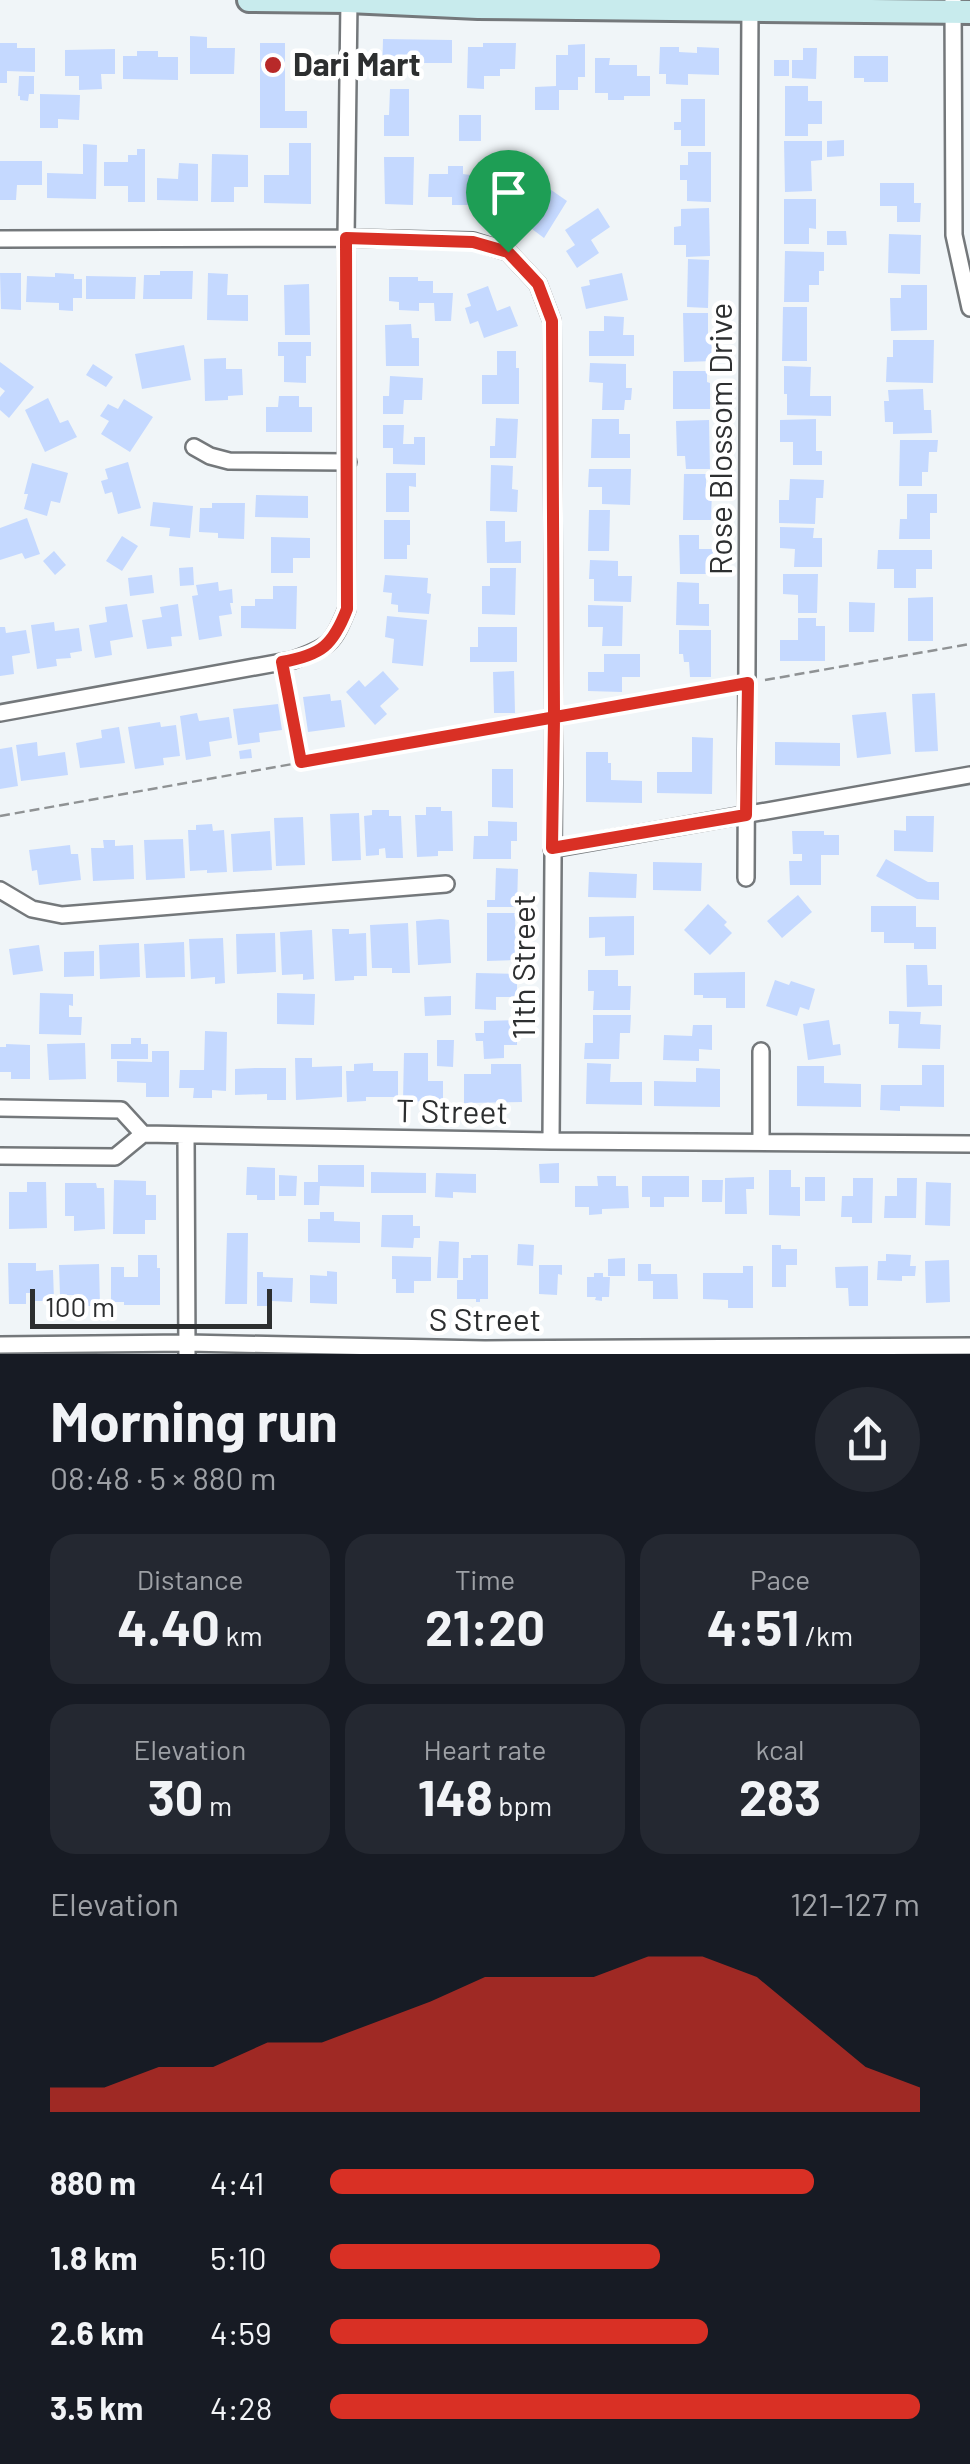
<!DOCTYPE html>
<html lang="en">
<head>
<meta charset="utf-8">
<style>
  :root { --surface:#171b24; --page:#242831; --text:#f1f3f6; --muted:#9ea1a6; --accent:#d93025 }
  body { margin:0; font-family:Barlow,sans-serif; background:var(--page); color:var(--text); height:100vh; display:flex; flex-direction:column; font-size:38px; white-space:nowrap }
  * { box-sizing:border-box; margin:0 }
  p { font-size:32px; color:var(--muted) }
  .icon { flex:none; width:55px; height:55px; fill:none; stroke:currentColor; stroke-width:2; stroke-linecap:round; stroke-linejoin:round }
  .map { position:relative; height:1354px; overflow:hidden }
  .details { display:flex; flex-direction:column; background:var(--surface); flex:1 }
  .details>* { flex:none }
  .scale { position:absolute; left:30px; bottom:25px; width:242px; box-sizing:border-box; padding-left:10px; border:5px solid #2d2f30; border-top:0; font-size:28px; line-height:35px; white-space:nowrap; color:#2d2f30; -webkit-text-stroke:8px #fff; paint-order:stroke }
  .pin { position:absolute; display:grid; place-items:center; width:85px; height:85px; color:#fff; margin:-102px -42px; border-radius:50% 50% 50% 0; rotate:-45deg; box-shadow:0 0 10px #0007 }
  .pin .icon { rotate:45deg }
  .round { display:grid; place-items:center; flex:none; width:105px; height:105px; border-radius:52px; background:var(--page) }
  .head { display:flex; align-items:center; justify-content:space-between; height:170px; padding:0 50px }
  h1 { font-size:55px; font-weight:700; line-height:75px }
  .stats { display:grid; grid-template-columns:repeat(3,1fr); gap:15px; height:170px; padding:10px 50px }
  .stats div { display:grid; align-content:center; border-radius:25px; background:var(--page); text-align:center }
  .stats b { font-size:50px; font-weight:700 }
  .stats small { font-size:28px; font-weight:400 }
  .stats p { font-size:28px }
  .chart { height:280px; padding:20px 50px }
  .chart p { display:flex; justify-content:space-between }
  .chart svg { width:100%; height:180px; margin-top:10px; fill:var(--accent); opacity:.7 }
  ul { padding:0 50px; list-style:none; font-size:32px }
  li { display:grid; grid-template-columns:160px 120px 1fr; align-items:center; height:75px }
  li i { height:25px; border-radius:12px; background:var(--accent) }
  .map>svg:first-child { display:block }
  .building { fill:#c5d9ff }
  .lines { fill:none; stroke-linecap:round; stroke-linejoin:round }
  .street-casing { stroke:#74787b; stroke-width:20 }
  .secondary-casing { stroke:#74787b; stroke-width:28 }
  .path { stroke:#8f9294; stroke-width:2.5; stroke-dasharray:10 5; stroke-linecap:butt }
  .street { stroke:#fff; stroke-width:15 }
  .secondary { stroke:#c8ebed; stroke-width:22 }
  .route-casing { stroke:#fff; stroke-width:20 }
  .route { stroke:#d93025; stroke-width:12 }
  .poi-dot { fill:#b82929; stroke:#fff; stroke-width:4 }
  .labels { text-anchor:middle; stroke-width:9; stroke-linejoin:round; paint-order:stroke }
  .poi-label { font-size:32px; font-weight:bold; fill:#2d2f30; stroke:#fff; text-anchor:start }
  .street-label { font-size:32px; fill:#2d2f30; stroke:#fff }
</style>
</head>
<body>
<div class="map">
<svg width="970" height="1354" viewBox="0 0 970 1354">
  <rect width="100%" height="100%" fill="#f0f5f8"/>
  <path class="building" d="M190,36l17,1v11h28l-1,26h-44z
    M383,39l69,1v23h-46v16h-24z
    M0,43h17v5h18v24l-28,-1v12h-7z
    M260,43h25v68h22v17h-47z
    M483,43h33l-1,26h-15v7h-16v13l-17,-1 1,-41h15z
    M585,44v33h-7v13h-19v20h-24v-23l21,-1v-31h12v-10z
    M660,47h19v5l18,1v-6l22,1v27l-31,-1v11l-22,-1v-10h-7z
    M803,48h14l-1,31 -24,-1v-18h11z
    M115,49v25h-14l1,15 -23,1v-14h-14v-26z
    M137,51h21v6h20v23l-55,-1v-23h14z
    M854,56h34v26h-24v-4h-10z
    M595,58h15l-1,7h28v11h13v20h-26v4h-16v-7h-13z
    M774,60h15v16h-15z
    M19,76h15v18h-5l-1,7 -8,-1v-4h-2z
    M785,86h23v15h14v23h-14v12h-23z
    M390,89h19v47h-25v-21h5z
    M40,94l40,1 -1,25 -21,-1v9h-18z
    M681,99h24v47h-24v-16h-7v-8h7z
    M459,115h22v26h-22z
    M844,140v16l-17,1v-16z
    M784,141h38v19l-11,1 1,30 -27,1z
    M289,143h22v61l-47,-1v-28h25z
    M83,144l14,1 -1,54 -49,-1v-25l36,1z
    M137,149h8v53h-17v-16h-24v-24h24v-7h9z
    M688,152h23v50l-24,-1v-21h-7v-15h8z
    M212,154l36,1v32h-14v15h-23z
    M384,157h30l-1,48 -28,-1z
    M0,161h42v24h-25l-1,15h-16z
    M179,163l19,1v37l-41,-1v-22l21,1z
    M448,166h15v8l8,1v30h-19v-8h-24l1,-23h19z
    M493,174l14,6 2,-5 20,8 -14,34 -34,-14z
    M880,183h34v20h7l-1,19h-23v-16h-17z
    M544,185l23,16 -23,37 -20,-15 6,-7 -5,-3z
    M784,199h32v30l-7,-1v16h-25z
    M598,208l12,19 -19,13 8,13 -22,15 -11,-17 9,-6 -10,-15z
    M709,208l1,48 -24,1v-12h-12v-18l7,-1v-17z
    M827,231h19l1,14h-20z
    M889,234l32,1 -1,39 -32,-1z
    M785,251l39,1v19h-5v14h-10v17h-25z
    M688,259l21,1 -1,48 -21,-1z
    M160,271h33l-1,28h-49l1,-24h16z
    M0,273h21v37l-20,-1z
    M55,273l19,1v5h8v19h-9v13l-14,-1v-7l-33,-1 1,-26 28,1z
    M208,273l20,1 -1,21h21v26l-41,-1z
    M622,273l6,27 -42,9 -5,-22 9,-2 -1,-5z
    M86,276l50,1 -1,22h-49z
    M389,277h29v4h15v12h20l-2,28h-16l-1,-18h-15v8l-20,-1v-8l-10,-1z
    M309,284l1,51h-25l-1,-50z
    M901,285h26v45l-36,1 -1,-33h11z
    M488,286l9,25 13,-5 8,20 -34,12 -6,-17 -8,3 -5,-16 6,-2 -4,-12z
    M783,307h24v54h-25z
    M683,313h25v30h5v18l-29,1z
    M604,316l20,1 -1,18h11v21h-45v-25h15z
    M411,324l1,14h7v28h-33l-1,-41z
    M893,340h41l-1,43 -47,-1 1,-25h6z
    M278,342h33v14h-5v27l-22,-1v-26h-6z
    M184,345l7,35 -49,9 -7,-35z
    M497,351h19v17h3v36h-37v-29h15z
    M226,358v11h16l1,26 -15,1v4l-23,1 -1,-42z
    M0,362l34,25 -25,31 -9,-8v-13l5,-6 -5,-4z
    M590,363l36,1v24h6l-1,12h-6l-1,10h-22l1,-27 -14,-1z
    M93,364l20,13 -7,10 -20,-12z
    M784,366l27,1 -1,29h21v20l-44,-1v-21h-3z
    M673,371h34v11l3,1v26h-37z
    M390,376l33,2 -1,22h-18l-1,14h-20v-18h6z
    M923,389l1,21h7l1,23 -39,1v-12h-8l-1,-21h5l-1,-11z
    M279,396h20v11h13v25h-46v-25h12z
    M48,398l12,25 8,-3 9,17 -32,15 -20,-42z
    M124,399l29,18 -23,35 -29,-18 8,-13 -9,-5 8,-12 10,5z
    M496,418l22,1 -2,39h-26v-12h5z
    M592,419h27v15h11v24h-39z
    M816,419v32h6v14h-29v-23h-13v-22z
    M709,420l1,49h-24l-1,-13h-8l-1,-35z
    M383,425h21l-1,19h11v-7h11v28l-32,-1v-16h-10z
    M900,440h38l-1,12h-8l-1,20h-6v14h-23z
    M128,462l13,46 -23,6 -6,-22 -7,2 -4,-13 7,-2 -3,-10z
    M32,463l36,10 -8,30 -9,-2 -4,15 -23,-7 4,-15h-4z
    M491,465l22,1 -1,23 6,1 -1,22 -27,-1z
    M589,469h42l-1,36 -28,-1v-17h-14z
    M386,473h30v14l-7,-1v26h-23z
    M684,474h22v16h6l-1,30h-28z
    M790,479l34,1 -1,18h-7l-1,26 -36,-1v-23h10z
    M907,494h30v19h-7v26h-31l1,-20h7z
    M256,495l52,1v22l-53,-1z
    M153,502l40,4 -3,32 -21,-2 1,-8 -20,-2z
    M212,503h33l-1,36 -26,-1v-5l-19,-1 1,-24h12z
    M589,510h21l-1,41h-21z
    M27,518l13,36 -15,5 -3,-6 -22,7v-32z
    M384,520h26v25h-3v14h-23z
    M486,521h19v21l16,-1v22h-34z
    M780,527l34,1 -1,10h9v29h-28l1,-18 -15,-1z
    M679,535h20v14h17v25h-36z
    M122,536l16,10 -16,25 -16,-10z
    M271,537l39,1v20h-17v15h-22z
    M878,550h54v19h-16v19h-22v-19h-17z
    M54,551l12,14 -11,10 -12,-14z
    M590,560l28,1v15h14l-1,26 -37,-1v-22h-5z
    M193,567l1,18 -14,1 -1,-18z
    M490,568h26l-1,47 -33,-1v-28h8z
    M783,574h35l-1,39h-19v-18l-15,-1z
    M152,575l2,18 -24,3 -2,-18z
    M385,575l43,3 -1,15 4,1 -2,20 -31,-2v-7l-7,-1 1,-11 -9,-1z
    M218,582l1,9 13,-2 1,14h-3l2,11 -13,2 3,20 -23,4 -7,-44 6,-1 -2,-10z
    M677,582l22,1v21h10v22l-33,-1z
    M273,586h24l-1,43 -55,-1v-22h14v-7h18z
    M933,597v44h-25v-43z
    M849,602l26,1 -1,29h-25z
    M127,604l6,33 -23,4 2,14 -17,3 -6,-33 18,-3 -2,-15z
    M178,604l4,32 -11,1 1,9 -25,3 -5,-29 20,-3 -2,-10z
    M588,605l35,1 -1,40h-20l1,-19h-15z
    M387,616l40,4 -4,46 -31,-3 2,-24 -9,-2z
    M798,618h18v8h9v35h-45v-21h18z
    M54,622l1,9 24,-3 3,23 -12,2 1,5 -15,1 1,7 -20,3 -6,-44z
    M0,627h5l1,6 20,-3 4,23 -18,3 2,18 -14,2z
    M478,627h39v35h-47v-15h8z
    M679,630h32v47h-21l-1,-15h-5l-1,-8h-4z
    M604,654h36v23h-18v15l-34,-1v-19h16z
    M383,671l16,18 -19,17 7,8 -12,11 -29,-33 13,-12 6,7z
    M514,671l1,42h-21l-1,-41z
    M935,693l3,58 -23,1 -3,-58z
    M330,694l1,7 10,-1 4,27 -37,5 -5,-35z
    M278,704l4,26 -23,3 1,9 -22,3 -5,-36z
    M886,712l5,42 -34,4 -5,-43z
    M197,713l2,8 30,-4 3,21 -23,4 2,14 -25,4 -6,-44z
    M160,722l1,5 15,-2 4,31 -17,2 1,7 -29,4 -7,-42z
    M119,727l6,36 -45,5 -4,-25 26,-5 -1,-8z
    M692,737l21,1 -1,56 -55,-1v-21h35z
    M37,742l1,14 27,-4 3,23 -47,6 -5,-36z
    M775,742l65,1v23l-65,-1z
    M12,747l6,39 -18,3v-40z
    M251,749l1,9 -12,1 -1,-8z
    M586,752h22v11h3v17l31,1v22l-56,-1z
    M492,769h21v39l-21,-1z
    M426,807h15v4h11l1,40h-15v5l-21,1 -2,-42h11z
    M372,810h17v6h12l2,42h-17l-1,-10 -6,1v6l-13,1 -2,-40 8,-1z
    M359,813l2,47 -29,1 -2,-47z
    M906,816h28l-1,36 -39,-1v-21l12,1z
    M303,817l2,48 -29,1 -2,-48z
    M488,821l29,1v19h-6v18h-38l1,-23h14z
    M212,824l1,7 11,-1 3,42 -20,1v-3l-17,1 -2,-41h8v-5z
    M270,831l2,39 -39,2 -2,-38z
    M792,831h32v4h15v20h-18v30h-31l-1,-24h13v-7h-9z
    M183,839l2,39 -39,2 -2,-40z
    M103,840h12v6l18,-1 1,34 -41,2 -2,-33h13z
    M70,845l1,9h7l3,26 -42,5 -2,-15 -5,1 -3,-21z
    M886,859l42,23h11v18l-22,-1 -41,-23z
    M653,862l49,1 -1,28 -48,-1z
    M496,868l22,1 -1,38h-30v-7h8z
    M589,872l48,2 -1,24 -48,-1z
    M798,895l14,17 -30,26 -15,-17z
    M708,904l19,18 -3,3 8,8 -22,22 -26,-25z
    M871,906h45v21h20v22h-22v-6h-30v-11h-13z
    M487,913h28l1,47 -29,1z
    M634,916v39l-29,1v-19l-16,1v-21z
    M440,919l9,1 2,43 -33,2 -2,-44z
    M408,923l2,50h-18v-5h-20l-2,-43z
    M332,929h17v5l17,-1 1,43h-13v4l-19,1z
    M312,930l2,49 -11,1v-6l-21,1 -2,-43z
    M275,933l1,39 -39,2 -1,-40z
    M223,938l2,45 -10,1v-7l-24,2 -2,-40z
    M184,942l1,35 -39,1 -2,-34z
    M139,943l1,34 -40,2 -1,-34z
    M39,945l4,26 -30,4 -4,-26z
    M94,951v25l-30,1v-25z
    M906,965h21l1,20h14v21l-35,1z
    M588,970h30v16h13l-1,24h-37l1,-19h-6z
    M745,972v36h-19v-10h-23v-3h-9v-22z
    M476,973l41,1v23h-21v13l-21,-1z
    M775,980l14,5 2,-4 24,8 -6,21 -9,-3 -3,9 -31,-10z
    M40,993l33,1v12l-4,-1v12h13l-1,18 -42,-1z
    M277,993l38,1 -1,31 -37,-1z
    M451,996v19l-26,1 -1,-19z
    M889,1011l32,1 -1,12 21,1 -1,24 -42,-1 1,-24h-10z
    M593,1015h38l-1,18h-10l-1,26h-35l1,-16h8z
    M517,1020v25h-13v13l-20,1 -1,-18h-7l-1,-8h9v-12z
    M829,1020l4,25 7,-1 1,11 -33,5 -5,-36z
    M693,1025h19v25l-13,-1v12l-36,-1 1,-25 28,1z
    M205,1031l22,1 -1,59 -14,-1v8h-19l1,-10h-15l1,-18h24z
    M131,1038h10v6h7v15h-37v-15h20z
    M437,1040h17l-1,27 -16,-1z
    M85,1043l1,36 -37,1 -2,-36z
    M6,1044l24,1v34h-19v-7h-11v-25h6z
    M152,1051h17v46h-23v-14l-29,-1v-21l35,1z
    M404,1053h24v28h15v21l-40,-1z
    M295,1058h17v9l30,-1v31l-46,3z
    M373,1063v8h25v26h-32v4l-19,1 -1,-31h8v-7z
    M587,1063l24,1 -1,18h32v23l-56,-1z
    M491,1064h30l1,38 -58,1v-29h27z
    M922,1065h22v42l-44,-1v5l-20,-1 1,-25h41z
    M797,1066h27v17l37,1v23l-64,-1z
    M255,1068h31v32h-19v-6l-32,1v-26z
    M696,1068l24,1v38l-66,-1v-25l42,1z
    M559,1163v20h-19l-1,-19z
    M318,1165h46v22l-44,-1 -1,19h-15v-23h14z
    M247,1167l28,1v32h-18v-5h-11z
    M769,1170h22v17h9v29l-31,-1z
    M371,1172l55,1v20h-55z
    M436,1173l40,1v19l-23,-1v6l-18,-1z
    M279,1175l18,1 -1,20h-17z
    M597,1176h19v10h12l1,22 -27,1v5l-13,1v-8h-14v-21h23z
    M642,1176h47v21h-25v10h-14v-10h-8z
    M754,1177v12h-8l1,25h-22v-36z
    M805,1177h20v24h-20z
    M853,1178h20l-1,45h-20v-6h-11l1,-21h11z
    M897,1178h20l-1,40h-32l1,-22h12z
    M114,1180l32,1v14h10v25h-11v14h-32z
    M702,1180h21l-1,22h-20z
    M27,1182h19l1,46 -38,1v-37h18z
    M926,1182l25,1 -1,43 -25,-1z
    M65,1183h31l1,5h7l1,41 -31,2v-15h-9z
    M320,1212h14v9l26,1v21l-52,-1v-23h12z
    M382,1215h31v11h7v12h-6l-1,10 -32,-1z
    M227,1233h21l-1,71h-22z
    M439,1241l20,1 -1,36h-21z
    M518,1244l16,1 -1,21 -16,-1z
    M772,1245h9v4h16v16h-11v22h-14z
    M886,1254l25,1 -1,11h6l-1,10h-13v5l-25,-1 1,-19h8z
    M138,1255h19v13h3v37h-36v-3h-13v-35h13v10h14z
    M471,1255h17v44h-8v3h-4v-3h-19v-19h6v-22h8z
    M392,1256l39,1v24h-17v12h-18v-14h-4z
    M625,1258v18h-17v-17z
    M949,1260l1,42 -24,1 -1,-42z
    M8,1263h28v8l17,-1 1,31h-23v-8h-5v11h-17z
    M99,1264l1,42h-19v-11h-21l-1,-30z
    M638,1264h13v10h26l1,25h-25v-18h-15z
    M539,1265h23v10l-4,-1 -1,21 -18,-1z
    M743,1266h10v42h-25v-8l-25,-1v-26h40z
    M868,1266v40h-19l-1,-18h-12l-1,-21z
    M327,1271l10,1v32l-27,-1v-28l17,1z
    M257,1272h6v5l30,1 -1,24 -20,-1v5h-15z
    M594,1273h9v4h7l-1,20h-7v4l-7,-1 1,-3h-9v-20h7z"/>
  <g class="lines">
    <g class="street-casing">
      <path id="street" d="M953,0l1,235 16,73
        M0,239l346,-1 127,3 35,11 30,32 14,37 2,399 -3,421
        M194,447l16,9 19,5 119,1
        M0,713l293,-53c36,-13 40,-16 54,-51l-1,-371 3,-238
        M552,849l418,-74
        M746,878l4,-876
        M0,890l32,19 30,6 384,-31
        M761,1051v90
        M0,1108l121,2 22,24
        M186,1135l1,219
        M0,1156l115,1 28,-23 408,7 419,3
        M0,1345l187,-2 298,6 485,-3"/>
    </g>
    <g class="secondary-casing">
      <path id="secondary" d="M249,0l99,1 130,6 492,5"/>
    </g>
    <path class="path" d="M286,679l14,81
      M765,680l205,-36
      M573,714l159,-28
      M0,816l540,-96"/>
    <use href="#street" class="street"/>
    <use href="#secondary" class="secondary"/>
  </g>
  <g class="lines">
    <g class="route-casing">
      <path id="route" d="M508,252l30,32 14,37 2,391v8l-2,128 194,-33 2,-132 -447,79 -19,-100c40,-7 51,-17 65,-53l-1,-371 127,4 35,10"/>
    </g>
    <use href="#route" class="route"/>
  </g>
  <circle class="poi-dot" cx="273" cy="65" r="10"/>
  <g class="labels">
    <g class="poi-label">
      <text x="293" y="76">Dari Mart</text>
    </g>
    <g class="street-label">
      <text transform="translate(721 439) rotate(-90)" y="11">Rose Blossom Drive</text>
      <text transform="translate(524 967) rotate(-90)" y="11">11th Street</text>
      <text transform="translate(452 1112) rotate(1)" y="11">T Street</text>
      <text x="485" y="1331">S Street</text>
    </g>
  </g>
</svg>
<div class="scale">100 m</div>
<div class="pin" style="left:508px;top:252px;background:#1e9e55"><svg class="icon" aria-label="arrive" viewBox="0 0 24 24"><path d="M6 21V4h12l-3 4 3 4H6"/></svg></div>
</div>
<section class="details">
<div class="head"><div><h1>Morning run</h1><p>08:48 · 5 × 880 m</p></div><a class="round"><svg class="icon" aria-label="share" viewBox="0 0 24 24"><path d="M12 15V3M7 8l5-5 5 5M5 13v7h14v-7"/></svg></a></div>
<div class="stats">
<div><p>Distance</p><b>4.40<small> km</small></b></div>
<div><p>Time</p><b>21:20</b></div>
<div><p>Pace</p><b>4:51<small> /km</small></b></div>
</div>
<div class="stats">
<div><p>Elevation</p><b>30<small> m</small></b></div>
<div><p>Heart rate</p><b>148<small> bpm</small></b></div>
<div><p>kcal</p><b>283</b></div>
</div>
<div class="chart"><p><span>Elevation</span>121–127 m</p>
<svg viewBox="0 0 160 44" preserveAspectRatio="none"><path d="M0 44V38L10 38L20 33L30 33L40 27L50 27L60 22L70 17L80 11L90 11L100 11L110 6L120 6L130 11L140 22L150 33L160 38V44z"/></svg>
</div>
<ul>
<li><b>880 m</b>4:41<i style="width:82%"></i></li>
<li><b>1.8 km</b>5:10<i style="width:56%"></i></li>
<li><b>2.6 km</b>4:59<i style="width:64%"></i></li>
<li><b>3.5 km</b>4:28<i style="width:100%"></i></li>
</ul>
</section>
</body>
</html>
